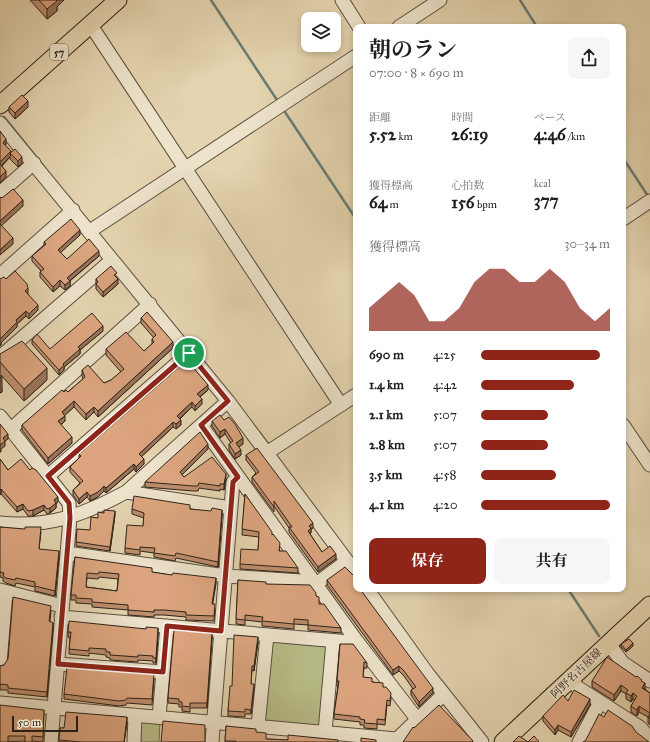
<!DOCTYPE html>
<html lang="ja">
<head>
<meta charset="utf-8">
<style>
  :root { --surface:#fff; --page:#f6f6f6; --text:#202124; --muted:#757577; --accent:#8f2418 }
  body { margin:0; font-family:"IM FELL Great Primer","Noto Serif JP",serif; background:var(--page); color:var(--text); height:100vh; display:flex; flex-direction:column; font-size:15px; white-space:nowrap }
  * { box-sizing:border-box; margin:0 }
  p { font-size:13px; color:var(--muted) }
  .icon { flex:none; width:22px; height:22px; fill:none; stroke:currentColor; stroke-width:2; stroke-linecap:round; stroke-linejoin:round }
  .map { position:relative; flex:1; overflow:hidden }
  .details { position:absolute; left:353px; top:24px; width:273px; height:568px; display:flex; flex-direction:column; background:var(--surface); border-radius:8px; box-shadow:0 2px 6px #0003 }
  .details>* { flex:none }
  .fabs { position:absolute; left:301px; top:12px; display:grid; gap:8px }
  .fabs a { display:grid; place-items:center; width:40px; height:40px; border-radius:8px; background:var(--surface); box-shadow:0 2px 6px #0003; font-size:20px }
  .scale { position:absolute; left:12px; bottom:10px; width:66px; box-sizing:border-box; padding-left:4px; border:2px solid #2d221a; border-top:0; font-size:11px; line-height:14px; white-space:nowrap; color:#2d221a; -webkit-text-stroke:3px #ede3cb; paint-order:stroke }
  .pin { position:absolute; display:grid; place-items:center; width:34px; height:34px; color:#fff; margin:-17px; border:2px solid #fff; border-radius:50%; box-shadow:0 1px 4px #0007 }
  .round { display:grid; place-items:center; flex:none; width:42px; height:42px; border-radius:8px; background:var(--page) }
  .head { display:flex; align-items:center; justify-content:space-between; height:68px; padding:0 16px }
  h1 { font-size:22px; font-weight:700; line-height:30px }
  .stats { display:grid; grid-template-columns:repeat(3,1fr); gap:6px; height:68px; padding:4px 16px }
  .stats div { display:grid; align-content:center }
  .stats b { font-size:17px; font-weight:700 }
  .stats small { font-size:11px; font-weight:400 }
  .stats p { font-size:11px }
  .chart { height:112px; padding:8px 16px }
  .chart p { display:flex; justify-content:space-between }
  .chart svg { width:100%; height:72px; margin-top:4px; fill:var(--accent); opacity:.7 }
  .cta { display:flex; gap:8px; margin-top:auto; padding:8px 16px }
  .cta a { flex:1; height:46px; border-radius:8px; background:var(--accent); color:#fff; font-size:16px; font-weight:700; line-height:46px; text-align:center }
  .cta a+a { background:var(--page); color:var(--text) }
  ul { padding:0 16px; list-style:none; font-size:13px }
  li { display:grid; grid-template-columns:64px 48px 1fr; align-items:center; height:30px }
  li i { height:10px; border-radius:5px; background:var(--accent) }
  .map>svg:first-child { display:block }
  .green { fill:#b7bc88; stroke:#726f51 }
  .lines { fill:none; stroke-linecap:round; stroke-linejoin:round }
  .stream { stroke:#6b7c72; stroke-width:2.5 }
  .minor-casing { stroke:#5b4e3f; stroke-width:15 }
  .major-casing { stroke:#2d221a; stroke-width:19 }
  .minor { stroke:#ede3cb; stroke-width:13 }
  .major { stroke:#e4d4af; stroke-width:17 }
  .wall { fill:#bd8e6d; stroke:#2d221a; fill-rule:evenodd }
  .shaded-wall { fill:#9a7459; stroke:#2d221a }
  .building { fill:#dca57f; stroke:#2d221a; fill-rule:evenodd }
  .route-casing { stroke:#fff; stroke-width:8 }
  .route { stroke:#8f2418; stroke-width:5 }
  .labels { text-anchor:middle; stroke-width:3; stroke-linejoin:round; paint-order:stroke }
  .shield { fill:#ede3cb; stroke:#675c4f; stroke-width:1 }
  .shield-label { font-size:10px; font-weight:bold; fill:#2d221a }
  .street-label { font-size:11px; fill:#2d221a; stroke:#ede3cb }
</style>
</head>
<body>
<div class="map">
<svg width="650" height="742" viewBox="0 0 650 742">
  <rect width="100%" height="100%" fill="#e4d4af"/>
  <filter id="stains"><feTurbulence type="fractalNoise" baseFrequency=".005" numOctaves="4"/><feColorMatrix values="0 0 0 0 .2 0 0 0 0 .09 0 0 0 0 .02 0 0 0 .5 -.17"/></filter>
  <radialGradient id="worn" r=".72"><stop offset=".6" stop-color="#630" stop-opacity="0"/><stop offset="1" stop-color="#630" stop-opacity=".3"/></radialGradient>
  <path class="green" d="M273,639l57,8 -9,77 -4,3 -49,-4 -5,-4z
    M160,721l-1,21h-23l1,-20z"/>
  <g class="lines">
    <path class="stream" d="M211,0l66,100
      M520,0l17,27
      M283,109l73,110
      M4,117l41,51
      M623,158l25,38
      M259,432l10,13
      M568,589l31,47"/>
    <g class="minor-casing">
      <path id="minor" d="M342,0l17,27
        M90,24l251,381
        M399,27l41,-27
        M0,123l228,278 128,172
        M0,193l34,-30
        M623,219l27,-18
        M90,231l266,-175
        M0,275l73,-65
        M0,357l112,-97
        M0,416l69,87 1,15 -19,224
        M201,425l155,215 61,79
        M623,425l27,40
        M11,429l139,-125
        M268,452l88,-57
        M48,476l141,-123
        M126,492l105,16
        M0,523c48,5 84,-8 126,-31l102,-91
        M67,553l159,23 89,6
        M316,584l31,-23
        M367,589l61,85 54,68
        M0,590l62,16
        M61,617l289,25 6,-2
        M608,643l15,20 27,18
        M0,663l6,-71
        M58,664l105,8
        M572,679l5,8 64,41 9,11
        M0,703l396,36
        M159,717l8,-91
        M258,726l9,-91
        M325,732l8,-91
        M134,742l1,-27
        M212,742l21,-260 5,-5
        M394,742l50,-48
        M579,742l21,-40"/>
    </g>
    <g class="major-casing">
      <path id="major" d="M0,105l118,-105
        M503,742l147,-137"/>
    </g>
    <use href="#minor" class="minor"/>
    <use href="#major" class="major"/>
  </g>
  <path class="wall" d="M30,0h34l-7,7v4l-10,8z
    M9,107h19l-13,12 -6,-7z
    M0,131l6,13 -1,1 6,8 11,10 -4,4 -8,-8v-2l-8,9 4,11 -6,6z
    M80,235l-20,17 7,7 32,-3 -29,25v5l-5,4 -5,-4 -7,6 -13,-15v-5l1,-1 -9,-10v-5l12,-11v-3z
    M117,278l1,6 -15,13 -7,-8v-10z
    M6,279l22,14v1l10,16 -9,9 -3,-3 -9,8v3l-16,16v2l-1,1z
    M141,318l32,30 -75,69 -4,-5 -8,8 -12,-13 -10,8 1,6 -4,4 11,18 -24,21 -26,-34v-5l42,-33h4l15,-13 -1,-3v-6l22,13 7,-3 10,-8 -15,-17v-6l38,2 8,-7v-5l2,-1 -13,-15z
    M103,331l-23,19v4l-16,13v3l-5,5 -27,-31v-4l18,9z
    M0,354l47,26 -23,21 -23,-26 1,17 -2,1z
    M208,390l-8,7 2,7 -7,7 -3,-4 -12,12 1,6 -5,4 -3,-2 -32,30 3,7 -8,8 -2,-3 -28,24 -2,-2 -6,6 -8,4 -3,-4 -8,7 -6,-9v-5l7,-7 -10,-11v-5l9,-9v-4z
    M224,420l19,24 -5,3 3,8 -6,4 -6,-9v-6l2,-1 -6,-9 -5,4 -8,-12v-5z
    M208,449l-26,26 2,2 42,2 -2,11 -4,-1v2l-21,-3 -1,3h-5l-48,-4v-5z
    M246,455l67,73 -2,1v4l-1,1 12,18 14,7 -18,13 -29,-40v-4l-15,-22v6l-22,-30v-5l4,-4 -10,-13z
    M0,459l8,11h22l28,32 -2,2v4l-6,5 -3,1 -3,-4 -11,6h-5l-5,-7 -6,3 -16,-18z
    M245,494l27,41 8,16 18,17v5l-58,-4v-5l18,-14 1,-13 -17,-2z
    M132,509h58l32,6 -4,52 -42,-9 -1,3 -21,-4v-4l-14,-2v4l-15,-2v-5l18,-22 1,-8 -12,-4z
    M115,515l-5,36 -34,-5v-4l14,-12 8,-12z
    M0,527l41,5 -2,17 20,7 -4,40 -20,-5v-4l-19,-4 -1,3 -9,-3 -3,-2v-3l-3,-1z
    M75,557l77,15 64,11 -4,21 3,5 -1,12 -28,-1v-3l-22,-2h-10v2l-26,-2v-5l-36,-3v-3l-16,-1v-3h-5v-5zM99,577l19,2 -1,12 -31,-4 1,-9 11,1z
    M238,580l28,4 50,12 3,8 22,24v5l-33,-3v-5l-14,-1v5l-32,-3v-4l-17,-2v5l-9,-1z
    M327,580l34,11 72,102 -14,14 -8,-12v-5l2,-1 -9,-13 -5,-5 -6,4 -66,-90z
    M51,611l-1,10 3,7 -6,69 -39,-4v-3h-8v-24l4,-1z
    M68,632l90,1 -2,30h-3v-2l-15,-1v2l-28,-2v-2l-4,-1v-2l-17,-2v3l-20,-2 1,-16 -2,-1z
    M212,638l-5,70h-17v4l-8,-1v-4h-3v-3l-11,-1v-5z
    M258,642l-4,29 -2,-1 -1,14 3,5 -3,25h-6v3l-17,-1v-5l4,-25z
    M340,644l27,19v5h-3l-1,9 20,10 8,11 -1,8 -3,-1 -2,20 -8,-1v5l-13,-1v-3h-4v-3l-26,-3v-5l4,-28h-1v-5z
    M621,644l12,2 -7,6 -5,-5z
    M636,677l6,5 3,7 5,4v32l-2,-2v-6l-9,-5 -2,4 -6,-4v-6l4,-6 -2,-1 -2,3 -5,-3v-5l-5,-3 -7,10 -22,-14v-6z
    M154,679l-2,26 -25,-2 -1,2 -7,1 -55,-7v-5z
    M568,701l22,4 -19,32 -13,-7 -3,5 -12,-14v-5z
    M44,710l-1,32 -11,-1v1h-7v-1l-25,1z
    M127,723l-3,19h-65l1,-14h4z
    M226,726l30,6 10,7 22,1 50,2h-113z"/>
  <path class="shaded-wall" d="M54,0h10l-7,7v4l-10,8v-10z
    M28,101v6l-13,12v-6z
    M6,139v5l-3,4v-5z
    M11,151l-1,6 -10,10v-5z
    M22,157v6l-4,4v-6z
    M6,171v6l-6,6v-6z
    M23,200v6l-23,21v-6z
    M80,230v5l-22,20v-5z
    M13,238v6l-13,11v-5z
    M99,251v5l-32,27v-5z
    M118,279v5l-15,13v-5z
    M60,280v6l-7,6v-5z
    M70,281v5l-5,4v-5z
    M28,288v5l-3,3v-5z
    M38,305v5l-9,9v-5z
    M26,311v5l-9,8v3l-16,16v2l-1,1v-7l16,-19z
    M103,326v5l-23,19v4l-16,13v3l-5,5v-5l4,-6 15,-17z
    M173,342v6l-75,69v-6z
    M47,368v12l-23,21v-12z
    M2,377v15l-2,1v-15z
    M208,385v5l-11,9v-5z
    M202,399v5l-7,7v-5z
    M74,401v6l-12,11v-6z
    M192,402v5l-15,14v-5z
    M94,407v5l-8,8v-6z
    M65,416v5l-7,6v-6z
    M181,420v5l-5,4v-5z
    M173,422v5l-34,32v-5z
    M225,429v5l-5,4v-6z
    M8,434v5l-3,2v5l-4,3v3h-1v-7l3,-7z
    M72,437v6l-24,21v-6z
    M243,438v6l-7,5v-6z
    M208,444v5l-28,28v-5z
    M241,450v5l-6,4v-5z
    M144,459v5l-8,8v-5z
    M134,464v5l-28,24v-5z
    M226,474v5l-2,11v-6z
    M104,486v5l-6,6 -8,4v-5z
    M1,489v5l-1,1v-5z
    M87,492v5l-8,7v-5z
    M58,497v5l-2,2v4l-6,5v-5l4,-8z
    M23,504v5l-6,3v-5z
    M44,505v5l-11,6v-6z
    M222,510v5l-4,52v-5z
    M115,511v4l-5,36v-4z
    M313,523v5l-2,1v4l-3,3v-5l1,-5z
    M59,551v5l-4,40v-5z
    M336,554v5l-18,13v-5z
    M216,578v5l-4,26v-5z
    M53,623v5l-6,69v-5z
    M158,628v5l-2,30v-5z
    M212,633v5l-5,70v-5z
    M258,637v5l-4,29v-5z
    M633,643v3l-7,6v-2z
    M399,666v5l-6,4v-5z
    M645,683v6l-3,-1z
    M254,684v5l-3,25v-4z
    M621,685v6l-7,10v-6z
    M433,688v5l-14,14v-5z
    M633,693v6l-2,3v-6z
    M590,699v6l-19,32v-5z
    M639,706v6l-2,4v-6z
    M127,717v6l-3,19z
    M558,725v5l-3,5v-5z"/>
  <path class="building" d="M39,0h17l1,1 -10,8z
    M22,95l6,6 -13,12 -6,-6z
    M0,131l6,8 -3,4 8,8 -11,11z
    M15,149l7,8 -4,4 -8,-8z
    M0,164l6,7 -6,6z
    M13,189l1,1 9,10 -23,21v-23l1,-1 1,1z
    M71,219l9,11 -22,20 9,9 22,-20 10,12 -32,27 3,3 -5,4 -5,-5 -7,7 -13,-15 4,-3 -12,-13 14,-12 -2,-2z
    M0,224l13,14 -13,12z
    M111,266l6,7 -3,2 4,4 -15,13 -7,-8 2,-2 -2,-3z
    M15,271l12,13 1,4 -3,3 13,14 -9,9 -3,-3 -10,9 1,2 -17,17v-60l4,-2 2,2z
    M147,312l26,30 -75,69 -4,-4 -8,7 -12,-13 -12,11 3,4 -7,5 14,16 -24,21 -26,-33 40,-35 2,2 2,-2 2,2 17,-15 -3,-7 6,-5 16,18 7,-3 13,-11 -18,-20 20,-17 18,19 10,-9 -2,-3 4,-4 -15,-17z
    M92,313l11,13 -25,21 2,2 -17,15 1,1 -5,5 -27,-30 5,-6 13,15z
    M22,341l25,27 -23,21 -24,-27v-8z
    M187,360l21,25 -11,9 5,5 -7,7 -3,-4 -15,14 4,4 -5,4 -3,-2 -4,4 -30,28 5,5 -8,8 -2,-3 -28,24 -2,-2 -6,6 -8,4 -3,-4 -8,7 -6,-9 10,-9 -13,-14 11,-11 -2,-2z
    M220,415l4,5 5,-3 6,7 8,14 -7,5 5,7 -6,4 -6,-10 4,-3 -8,-12 -5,3 -8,-11z
    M0,424l8,10 -5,4 2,3 -5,4z
    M200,432l8,12 -28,28 4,5 28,-20 14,17 -2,10h-4v2l-21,-3 -1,3h-5l-48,-4z
    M257,448l56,75 -4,3 2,2 -3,3 14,21 8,-6 6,8 -18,13 -29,-40h3l-18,-26v6l-22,-30 7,-5 -13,-17z
    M0,459l8,11 13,-11 9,11 2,-2 4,2 22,27 -4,3 2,3 -6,5 -3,1 -3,-4 -11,5 -5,1 -5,-7 -6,3 -16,-18 -1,1z
    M245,494l27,38v3l1,-1 7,9 -1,8h7l12,17 -58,-4 1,-15 17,1 1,-18 -17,-3z
    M134,496l56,9v4l21,2 1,-3 10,2 -4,52 -42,-9 -1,3 -21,-3 1,-5 -15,-1v3l-15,-2 2,-23 16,1 1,-13 -12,-4z
    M104,510l11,1 -5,36 -34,-5 1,-13 13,1 1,-13 7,1v-6l6,1z
    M0,527l25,2v-2h16l-2,22 20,2 -4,40 -20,-5v-4l-19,-4 -1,2 -9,-2 -3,-2 1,-3 -4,-1z
    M75,557l77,11v4l20,3 1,-2 43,5 -4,26h3l-1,12 -28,-1v-3l-22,-2h-10v2l-26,-2v-5l-36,-3v-3l-16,-1v-3h-5zM99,572l20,2 -2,17 -31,-4 1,-14 11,1z
    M345,567l9,9 2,4v9h4l73,99 -14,14 -8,-12 5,-3 -12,-16 -5,-5 -6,4 -66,-90z
    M238,580l28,2v2l44,1 6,8v3l3,1v7h5l17,24 -33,-3v-5l-14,-1v5l-32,-3 1,-4 -18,-2v5l-9,-1z
    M13,597l38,9 -2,15 4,2 -6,69 -39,-4v-3l-8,-1v-18l4,-1 4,-6z
    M69,621l77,8v-2l12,1 -2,30h-3v-2l-15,-1v2l-28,-2v-3h-4v-3l-17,-1v3l-20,-2 2,-17h-3z
    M174,630l38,3 -5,70h-17v4l-8,-1v-4h-3v-3l-11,-1z
    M234,635l24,2 -4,29h-2l-1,18h3l-3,26 -6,-1v3l-17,-1 2,-25h2z
    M629,639l4,4 -7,7 -5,-6z
    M340,644h13l14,19 -3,-1 -1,15 9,1v4l11,1v4h3l5,6 -1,8 -3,-1 -2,20 -8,-1v5l-13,-1 1,-3 -5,-1v-2l-26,-3 5,-33h-2z
    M607,657l29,20 1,-1 5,4 -1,1 4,2 -3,5 8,5v20l-11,-7 -2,4 -6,-4 6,-10 -4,-3 -2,3 -5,-3 2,-3 -7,-5 -7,10 -22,-14z
    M67,667l87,7 -2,25 -25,-1 -1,2 -7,1 -55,-7z
    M574,690l16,9 -19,33 -13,-7 -3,5 -12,-14 20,-21 5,6z
    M0,705l44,5 -1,27 -11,-1v6h-7v-6h-17v6h-8z
    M439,705l34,36 -1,1h-69l10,-15 1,1z
    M608,710l24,16 4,6 13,10h-66l3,-2 13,-26 5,3z
    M66,712l61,5 -3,25h-43l-22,-2 1,-12h4z
    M650,714v5l-2,-2z
    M163,721l42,4v17h-44z
    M226,726l30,3v3l10,1v6l22,1v-5l50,5v2h-102v-1h-11z
    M519,736l9,6 6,-6 5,6h-26z
    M361,738l15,2v2h-15z"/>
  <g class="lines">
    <g class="route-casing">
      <path id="route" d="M189,353l39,48 -27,24 37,52 -5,5 -12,149 -54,-5 -4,46 -105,-8 12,-146 -1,-15 -21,-27z"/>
    </g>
    <use href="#route" class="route"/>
  </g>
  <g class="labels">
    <rect class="shield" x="50" y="44" width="18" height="16" rx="3"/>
    <g class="shield-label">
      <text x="59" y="56">57</text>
    </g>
    <g class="street-label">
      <text transform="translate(576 673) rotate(-44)" y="4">阿野名古屋線</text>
    </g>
  </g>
  <rect width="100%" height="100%" filter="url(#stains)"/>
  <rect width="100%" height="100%" fill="url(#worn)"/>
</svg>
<div class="fabs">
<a><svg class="icon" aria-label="layers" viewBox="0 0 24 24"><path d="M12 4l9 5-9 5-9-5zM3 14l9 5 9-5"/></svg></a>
</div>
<div class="scale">50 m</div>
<div class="pin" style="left:189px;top:353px;background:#1e9e55"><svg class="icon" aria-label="arrive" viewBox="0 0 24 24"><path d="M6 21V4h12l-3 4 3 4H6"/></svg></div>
<section class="details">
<div class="head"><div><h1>朝のラン</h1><p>07:00 · 8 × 690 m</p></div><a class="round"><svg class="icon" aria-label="share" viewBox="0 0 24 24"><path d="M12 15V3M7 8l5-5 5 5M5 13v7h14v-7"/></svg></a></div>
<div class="stats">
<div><p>距離</p><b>5.52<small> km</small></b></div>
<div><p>時間</p><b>26:19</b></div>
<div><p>ペース</p><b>4:46<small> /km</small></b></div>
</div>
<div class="stats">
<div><p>獲得標高</p><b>64<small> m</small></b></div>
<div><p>心拍数</p><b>156<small> bpm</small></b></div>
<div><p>kcal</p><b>377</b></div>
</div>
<div class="chart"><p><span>獲得標高</span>30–34 m</p>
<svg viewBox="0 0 160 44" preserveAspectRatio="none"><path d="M0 44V30L10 22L20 14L30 22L40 38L50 38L60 30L70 14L80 6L90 6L100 14L110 14L120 6L130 14L140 30L150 38L160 30V44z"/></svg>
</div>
<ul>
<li><b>690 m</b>4:25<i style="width:92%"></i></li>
<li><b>1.4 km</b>4:42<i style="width:72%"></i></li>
<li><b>2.1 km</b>5:07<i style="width:52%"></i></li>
<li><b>2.8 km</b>5:07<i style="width:52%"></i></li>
<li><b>3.5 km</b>4:58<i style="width:58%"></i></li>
<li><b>4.1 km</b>4:20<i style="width:100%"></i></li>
</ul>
<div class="cta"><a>保存</a><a>共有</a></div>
</section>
</div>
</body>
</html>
